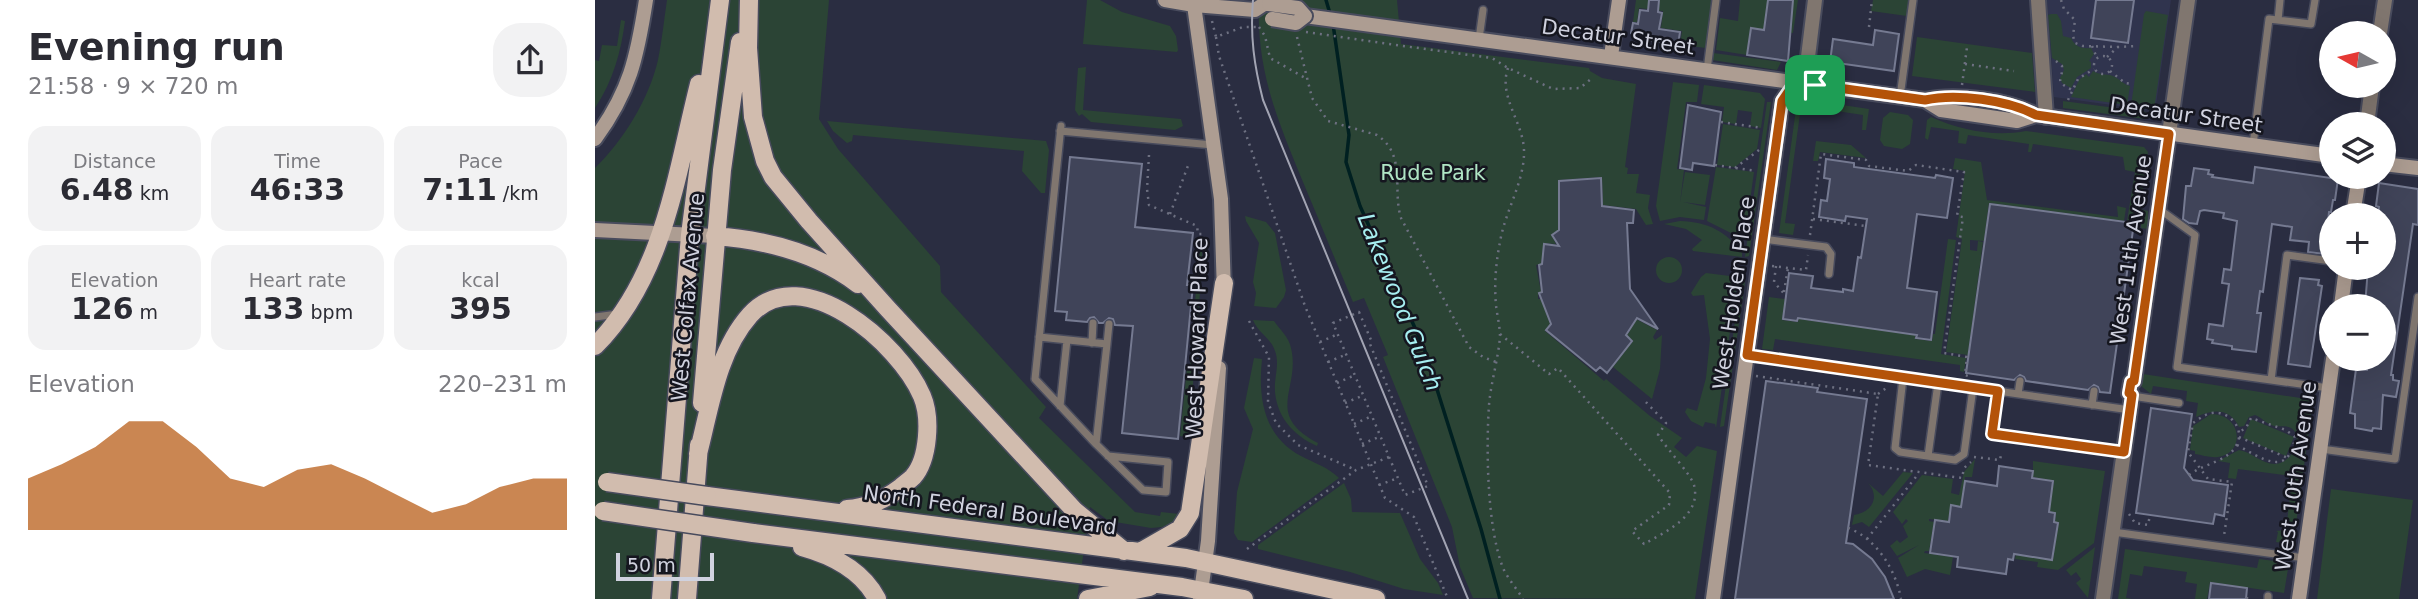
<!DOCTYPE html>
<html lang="en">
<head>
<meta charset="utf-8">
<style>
  :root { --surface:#fff; --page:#f2f2f3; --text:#2b2b33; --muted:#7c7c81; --accent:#b45309 }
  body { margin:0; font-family:"DejaVu Sans",sans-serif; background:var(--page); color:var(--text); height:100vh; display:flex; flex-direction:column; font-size:26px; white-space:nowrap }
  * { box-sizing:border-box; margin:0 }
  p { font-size:23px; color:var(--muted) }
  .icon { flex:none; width:38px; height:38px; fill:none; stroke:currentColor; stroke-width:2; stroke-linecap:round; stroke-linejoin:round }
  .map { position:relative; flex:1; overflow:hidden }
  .side { display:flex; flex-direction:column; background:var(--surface); width:595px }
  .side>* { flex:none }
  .needle { width:46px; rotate:278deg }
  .tools { position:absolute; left:1724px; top:21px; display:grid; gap:14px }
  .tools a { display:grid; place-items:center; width:77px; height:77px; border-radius:50%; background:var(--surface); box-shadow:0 7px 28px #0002; font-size:35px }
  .scale { position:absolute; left:21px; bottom:18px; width:98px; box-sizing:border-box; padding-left:7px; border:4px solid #d0d2df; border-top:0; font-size:19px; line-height:24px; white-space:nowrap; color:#d0d2df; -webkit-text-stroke:5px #15161f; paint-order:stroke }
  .pin { position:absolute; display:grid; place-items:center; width:60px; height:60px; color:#fff; margin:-30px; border-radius:14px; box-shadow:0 4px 10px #0006 }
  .round { display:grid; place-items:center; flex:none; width:74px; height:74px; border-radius:28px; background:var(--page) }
  .summary { display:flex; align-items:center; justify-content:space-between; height:119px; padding:0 28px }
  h1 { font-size:38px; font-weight:800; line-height:52px }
  .figures { display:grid; grid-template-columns:repeat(3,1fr); gap:10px; height:119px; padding:7px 28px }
  .figures div { display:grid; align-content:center; border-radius:18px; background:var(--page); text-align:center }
  .figures b { font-size:30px; font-weight:800 }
  .figures small { font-size:19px; font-weight:400 }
  .figures p { font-size:19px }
  .chart { height:196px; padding:14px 28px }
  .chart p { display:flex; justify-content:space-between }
  .chart svg { width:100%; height:126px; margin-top:7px; fill:var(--accent); opacity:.7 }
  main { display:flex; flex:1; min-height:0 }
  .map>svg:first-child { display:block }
  .built { fill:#30344e }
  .green { fill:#2b4435 }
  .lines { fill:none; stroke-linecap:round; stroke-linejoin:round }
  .stream { stroke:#002021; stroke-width:3.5 }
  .building { fill:#404459; stroke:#757a91; stroke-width:2 }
  .lane-casing { stroke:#484b5d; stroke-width:10 }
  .street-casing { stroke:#484b5d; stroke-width:18 }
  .secondary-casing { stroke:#484b5d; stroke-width:18 }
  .primary-casing { stroke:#484b5d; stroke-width:21 }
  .path { stroke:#6d7081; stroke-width:2.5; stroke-dasharray:2 5; stroke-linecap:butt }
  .lane { stroke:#80766f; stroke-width:7 }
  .street { stroke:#80766f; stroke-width:14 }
  .secondary { stroke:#ad9d92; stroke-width:14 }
  .primary { stroke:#d1bcae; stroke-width:18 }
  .tram { stroke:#a2a4b3; stroke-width:2 }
  .secondary-bridge-casing { stroke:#484b5d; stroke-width:18; stroke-linecap:butt }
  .primary-bridge-casing { stroke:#484b5d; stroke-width:21; stroke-linecap:butt }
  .path-bridge { stroke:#6d7081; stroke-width:2.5; stroke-dasharray:2 5; stroke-linecap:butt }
  .secondary-bridge { stroke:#ad9d92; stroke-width:14 }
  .primary-bridge { stroke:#d1bcae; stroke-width:18 }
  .route-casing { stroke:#fff; stroke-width:14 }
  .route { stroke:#b45309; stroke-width:9 }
  .labels { text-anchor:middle; stroke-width:5; stroke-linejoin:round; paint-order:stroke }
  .street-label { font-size:21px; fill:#d0d2df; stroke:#15161f }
  .park-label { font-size:21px; fill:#afe4c4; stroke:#15161f }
  .water-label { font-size:23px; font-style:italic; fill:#a6eef0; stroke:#15161f }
</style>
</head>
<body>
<main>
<section class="side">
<div class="summary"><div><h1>Evening run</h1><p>21:58 · 9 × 720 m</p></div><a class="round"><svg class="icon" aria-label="share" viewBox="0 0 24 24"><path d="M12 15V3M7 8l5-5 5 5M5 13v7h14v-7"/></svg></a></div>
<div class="figures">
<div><p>Distance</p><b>6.48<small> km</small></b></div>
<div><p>Time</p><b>46:33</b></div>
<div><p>Pace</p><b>7:11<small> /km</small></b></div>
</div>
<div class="figures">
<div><p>Elevation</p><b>126<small> m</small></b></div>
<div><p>Heart rate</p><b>133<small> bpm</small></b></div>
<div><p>kcal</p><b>395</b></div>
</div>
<div class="chart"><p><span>Elevation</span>220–231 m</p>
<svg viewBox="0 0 160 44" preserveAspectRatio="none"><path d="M0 44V26L10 21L20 15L30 6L40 6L50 15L60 26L70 29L80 23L90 21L100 26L110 32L120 38L130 35L140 29L150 26L160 26V44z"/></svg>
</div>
</section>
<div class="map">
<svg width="1823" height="599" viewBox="0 0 1823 599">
  <rect width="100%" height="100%" fill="#2a2d41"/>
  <path class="built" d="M1452,0h124l-16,111 -101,-14z"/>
  <path class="green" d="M72,0h162l-10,119 19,30 102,117 1,26 105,115 -7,11 96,94 25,4 1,-4 18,2 -7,9 -10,4 -11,1 -42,-7 -19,-14 -13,92h-482v-431c28,-27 54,-69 63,-108 4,-20 6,-40 9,-60z
    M492,0h13l22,12 48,14 6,10 2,14 -1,2 -94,-8z
    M664,0h138l4,44 188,24 1,3 12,7 34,6 -11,83 3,1 -1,6h12l-3,19 14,2 -2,13 5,16 -7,1 -10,-16 -33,-4 -1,-28 -44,3v50l-7,5 5,9 -12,-1 -3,21 -5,1 5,27 -3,1v6h3l9,25 -5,7 59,50 2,-2 44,37 32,22 -8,9 12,10 11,-11 20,5 -22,148 -222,-1 -13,-31 -8,-40 -69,-170 5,-2 -24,-57 -11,4c-17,-40 -33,-80 -50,-120 -26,-64 -47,-111 -44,-182z
    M1041,0h76l-6,48 -26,-3 2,-14 -21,-3 2,-17 -24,-3 -2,14h-4z
    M1145,0h28l-3,26 24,4 4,-30h5l-5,33 -42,-5 -4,27 -31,-5 4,-32 18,3z
    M1278,0h36l-2,16 -36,-5z
    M1551,11l22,4 -14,95 -23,-4 13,-92z
    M1456,14h6l4,7 2,15 8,2c4,9 11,11 20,10l3,6 -5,7 2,1v6l-14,9 -6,11 -9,-5 -2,-5 4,-8 -2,-6 -10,-6 -4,-43z
    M26,20l4,1c-4,31 -12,60 -30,87v-48l4,1 3,-16 15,1z
    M1322,37l115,16 3,39 -123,-16z
    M1118,53l68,9 -4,8 -65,-10z
    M491,67l-3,43 98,9 2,7 -8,4 -84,-8 -9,-8 -3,2 -4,-6 3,-42z
    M1498,71c8,5 15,2 22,6 6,3 8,7 15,9l-3,19 -56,-8 8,-17 7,-6 3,3z
    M1078,82l26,3 -2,17h-11l-9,67 7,1 -4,33 5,-31 25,3 -5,30 -22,-3 23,5 -2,13 -24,-3 -20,4 -4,-15z
    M1109,85l56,8 5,6 -4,29 -11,-2 2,-14 -14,-2 -2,14 -14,-2 2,-15 -23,-3z
    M1214,100l60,9 -3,21h-4l1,-15 -53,-8 -10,7 -15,109 10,1 -2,11 -14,-2 17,-124z
    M1468,101l83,11 -1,7 -82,-11z
    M1172,102h4l-22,154 -4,1z
    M1295,112l18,3 5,5 -3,24 -8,5 -18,-3 -4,-6 3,-22z
    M1336,117c29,13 63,20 95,14l118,16 4,5 -8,57 8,2v18l-7,-1v-5l-14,-2 8,-49 -10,-2 -2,-13 -90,-13 -2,8h-3l1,-8 -61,-9 -2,9 -8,-1 1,-12 -28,-4 -3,13 -3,-2 2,-18z
    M232,121l219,20 3,9 -4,43h-4l-19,-22 2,-20 -171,-16 -1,6 -5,2 -14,-12z
    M1128,124l37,6 -3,19 -22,18 -18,-2z
    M1221,141l35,4 15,13 -46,-6 -2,9h-5z
    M1360,158l26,4 6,38 131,17 -1,-11 9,2 -2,13 -135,-18 -5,38 -14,-1v10l7,1 1,-10 5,1 -15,113 -22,-3 16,-113 -6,-2 9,-66 -12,-2z
    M1121,167l38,5 -8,58 -9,6 -30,-15z
    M650,216l21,6 9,11 11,57 -2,7 -8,11 -22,-2 2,-13 -3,-11 6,-39 -13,-22z
    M1085,221c28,1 46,10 62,32v4l-49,-6 -1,-2 10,-9 -16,-11 -22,-5z
    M605,237h3l-2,42 -12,158 -9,-1 7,-68h3z
    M1353,239l8,1 -15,114 25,4 -2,14 -4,-1v-6l-185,-26 -2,11 -11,-1 7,-52 16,2 -3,21 16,2 1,-3 116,16v4l17,2 1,-7h2z
    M1061 270a13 13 0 1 1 26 0a13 13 0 1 1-26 0Z
    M1111,273l32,4 -22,151 -1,-4 -10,-2 -2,5 -12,-6 -6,-9 2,-4 10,3 9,-33 4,-39 -6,-44 -11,1 -2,-3 10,-16z
    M1146,279l4,3 -21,144 -4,1z
    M1037,317l25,13 -4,7 2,3 7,-5 -2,34 -8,30 -39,-32 20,-26 -6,-6 3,-4 -6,-5z
    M658,320l21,1c6,9 15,16 17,27 10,41 -28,66 27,95l-1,3c-26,-11 -44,-34 -42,-63 1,-11 4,-22 0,-32 -4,-13 -17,-18 -22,-31z
    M659,358l8,1c-4,38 1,77 39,97 13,7 27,11 38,22l-87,64 -14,-2 -4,-7 3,-41 16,-63 -9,-21z
    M1548,374l170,26 -19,139 -5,5 -13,-2 2,-10 -2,-1 10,-1 7,-59 -2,5 -53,-7 -2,10 -8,-1 2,-15 -12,-2 21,-11c13,2 22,14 36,14 16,0 30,-27 16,-36 -5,-3 -12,-1 -17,-2 -8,-2 -11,-8 -19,-11l-6,2 -5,9 -5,1c-9,-19 -26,-18 -43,-10l2,-14 -12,-2 1,-10 -34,-5 -2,8 -10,-8z
    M1616,414c31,0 35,39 7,43 -8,1 -16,-2 -23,-3v-3l-5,-1 3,-24z
    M1656,419l43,18 -8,19 -43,-18z
    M1380,459l-3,18h-7l-4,32 -7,-1v-3h-3l-3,16 -19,-2v2l5,1 -5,29h-4l-1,2 29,4 -3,18 -25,-6 -18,8 -9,-19 21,-13 -22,11 -7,-10 7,-6 3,3 8,-6 -5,-11 5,-5 -2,-2 -4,5 -9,-12 29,-37 31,4 -2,14 8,2 5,-23z
    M1438,461l72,10 -11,72 -36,27 -21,-3 1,-5 -23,-3 1,-4 37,5 5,-37 -3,-1 1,-9 -7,-2 5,-30 -21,-4z
    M1308,472l10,1 -44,54 -7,-5 -10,3 2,-10c17,-2 27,-18 14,-32l15,13z
    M749,483l7,16 1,13 48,1 20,46 18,24 5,12 -39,-6 -54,-17 -92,-23v-4z
    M1736,489l82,11 -14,99h-82z
    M1500,547l-7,51 -12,-15 5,-4 -5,-7 -5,4 -5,-6z
    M1530,549l132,19 2,-9 30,4 -5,30 -74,-11 -3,17h-12l2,-15 -12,-2 2,-10 -43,-6 -2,10 -12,-2 -4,24 6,1h-14z"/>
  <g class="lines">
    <path class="stream" d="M731,0l5,17
      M738,24l16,111 -3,27 14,44 64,142 57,181 19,70"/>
  </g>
  <path class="building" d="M1054,0h10l-1,12 4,1 -3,16 21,3 -2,13 -43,-7 -4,-5 2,-10 5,1 2,-14 8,1z
    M1173,0h25l-5,61 -41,-6 4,-27 13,2z
    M1501,0h38l-6,43 -37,-5z
    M1280,30l24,4 -5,37 -64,-9 3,-23 40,6z
    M1093,105l33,7 -7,54 -21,-3 -1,7 -12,-2z
    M475,157l72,7 -7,63 58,6 -6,52h6l-15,154 -56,-6 11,-107 -18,-1 -2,-6 -4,-1 -6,5h-4l-5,-6 -4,1 -3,4 -21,-2 1,-8 -12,-1z
    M1231,159l28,4v4l81,11 1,-3 17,3 -6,40 -30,-4 -10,74 30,4 -6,48 -15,-2 1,-3 -119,-17 -1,3 -14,-2 6,-46 24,3 -2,12 32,4v-3l10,2 5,-34 3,1 6,-39 -21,-3 -1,5 -26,-4 2,-17 6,1 3,-22 -6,-1z
    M1660,167l83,12 -3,21h-2l-2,12h-2l-4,42 -17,-2 1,-10 -19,-2 2,-13 -20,-3 -9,68 -3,-1 -3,22h4l-5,39 -24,-3v-3l-20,-3 1,-3 -6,-1 2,-15 14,2 6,-42 -7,-1 2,-14 7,1 6,-49 -14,-3 1,-5 -20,-3 -4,1 -3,13 -8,-1 -6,-4 3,-33h5l3,-18 15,2 -1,4 5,1 -1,2 41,6z
    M1006,178l1,28 32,4 -1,13h-6l3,66 28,40 -21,-11 -11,17 6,6 -25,32 -7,-6 -4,4 -50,-41 5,-6 -12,-31 3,-1 -3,-27 3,-1 2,-20 15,2 -7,-11 7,-5v-49z
    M1784,183l39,6v36l-5,-1 -22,151h2v5l6,1 -3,16 -13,-2 -2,34 -8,-1 -1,3 -17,-3v-14l-5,-1 6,-44 11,1 2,-11h14v-53h-18l3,-38h15v-53h-5l1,-8 -3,-1z
    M1395,204l144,19 -24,170 -10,-1 -2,-5 -4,-2 -6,5 -62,-9 -2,-4 -4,-2 -6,5 -48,-7z
    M1705,278l19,2 -1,5 4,1 -12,81 -22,-3z
    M1171,381l52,7 -1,4 50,7 -21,144 7,1 19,15 13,18 9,22h-159z
    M1556,408l41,6 -8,54 9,12 35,5 -4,31 -9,-2 -2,10 -77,-11z
    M1404,466l34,5 -1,7 21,3 -4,31 6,1 -1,9 4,1 -6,37 -38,-6 -1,6 -5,-1 -2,15 -49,-7 1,-10 -28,-4 5,-33 14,2 2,-17 10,2 4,-26 32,5z
    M1616,583l36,5 -1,11h-37z"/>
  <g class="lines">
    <g class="lane-casing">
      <path id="lane" d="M1683,20l2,-20
        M884,39l4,-29
        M1112,70l9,-70
        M1305,97l13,-97
        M466,126l-26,253 61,65
        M465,131l153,14
        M1658,145l16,-126 42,5 4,-24
        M1564,209l36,26 -18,132 94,13 16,-125 44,6
        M1168,239l63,8 5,7 -2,20
        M0,317l23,-3
        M444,337l68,7 -11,100 47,46 23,2 2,-30 -60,-6
        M497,343l1,-20
        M512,344l2,-20
        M1152,355l383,55
        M1308,378l-8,70 5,4 55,8 9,-6 9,-66
        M1676,380l58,8
        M1403,391l-6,43 132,18
        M1423,394l2,-13
        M1537,396l47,7
        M1497,405l2,-14
        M465,406l7,-66
        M1726,449l74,10 23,-162
        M1333,456l10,-73
        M1518,532l192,26
        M1673,599v-3"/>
    </g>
    <g class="street-casing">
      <path id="street" d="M1443,0l8,117
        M1785,33l5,-33
        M1200,82l12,-17 8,-65
        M1772,124l5,-38
        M1508,599l29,-204 -3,-2 2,-11 3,-1 54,-381"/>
    </g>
    <g class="secondary-casing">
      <path id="secondary" d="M570,0l29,5 61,5 9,-6h5
        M599,5l27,194 3,93
        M710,16l620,84c31,-7 83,0 111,15l295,41
        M1016,56l8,-56
        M1330,100l16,10 28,4 48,7 19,-6
        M0,139c35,-48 42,-81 51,-139
        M1788,164l35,4
        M1758,215l6,-38
        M0,230l120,6
        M1746,306l5,-38
        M605,599l8,-58 11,-173
        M1118,599l69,-498 13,-19
        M1704,599l34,-240"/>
    </g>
    <g class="primary-casing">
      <path id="primary" d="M154,0l-1,48 5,69 12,44 8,16 36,44 79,88 187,202 49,40
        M120,236c51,4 101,16 143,48
        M0,346c69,-69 81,-171 104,-262
        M107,403l20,-233 18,-128
        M103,454c12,-46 19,-102 52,-139 52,-57 150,29 172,81 9,21 7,63 -9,81 -4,4 -9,7 -13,11 -16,12 -32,20 -53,21
        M112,496l479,62 190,41
        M158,533l429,54 62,12
        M207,547c29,8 60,23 75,52
        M545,552l40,-23 10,-16 34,-230
        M66,599l29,-364 30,-235
        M92,599l12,-154
        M493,599l62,-12"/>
    </g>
    <path class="path" d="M1466,0l3,9 11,11 -2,16 2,7 8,3 35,1
      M617,21l4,16 27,-10h17
      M664,27l6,9 5,22 37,21
      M1274,27l3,-27
      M621,37l3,19 86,250 80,192 29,19 34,82
      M702,37l15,61 16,23 49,14c30,20 15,55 24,83l68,129 14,10 13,5
      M801,45l96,13 16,10 45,21 27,-1 11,-9
      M1497,46l5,12
      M1499 65a9 9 0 1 1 18 0a9 9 0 1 1-18 0Z
      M1512,57l11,-10 19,-1
      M1461,61l6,5c1,16 -9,14 10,24
      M1370,64l49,7
      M913,68c-10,28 15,54 16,82 1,31 -19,61 -24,92 -4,20 -6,42 -4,63 1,10 4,21 4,32 -2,23 -9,45 -11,68 -3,44 -2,122 14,163 5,11 14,21 20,31
      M1515,71l15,12 7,1
      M1367,85l5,-38
      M1473,100l10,-21 16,-10
      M1126,122l41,6
      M554,155l-2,34 2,16 48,21 1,8h7
      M1120,165l41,6
      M1140,168l24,-18
      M575,214l19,-51
      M1218,219l53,7
      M1215,235l11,-81 45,6 3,6 39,5 8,-6 48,7 -7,44 6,1 -19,136 23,4 -2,18 3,1
      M1177,266l34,4 2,-15
      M1181,266l-2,16 12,14
      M1189,292l4,-24
      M764,312l12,28 -1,4 58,142 -23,9 -72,-172z
      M654,321l20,36 -1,45 8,21 22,22 58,25
      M905,334l49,40 9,-6 112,125 -1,12 -37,26 12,13c21,-12 58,-28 50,-59 -4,-12 -28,-37 -36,-50l8,-12 -23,-24
      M725,342l18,-8
      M733,362l19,-8
      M1161,376l122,18 -10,71 94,13 2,-10 7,-6
      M742,383l18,-8
      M1283,394l11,-8
      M750,403l19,-8
      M759,424l18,-8
      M1644,437l49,21
      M767,444l19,-8
      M1642,445c24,13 52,34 58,-8l-9,-7 -35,-12 -5,10 -7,4
      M1379,457l26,3 1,-5
      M1594,475c14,-11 39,-14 47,-29 10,-16 -6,-36 -24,-33 -7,1 -13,6 -19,10l-5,29 20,27 24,3 -8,54
      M784,485l19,-7
      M1534,514l6,9 13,2 2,-10
      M1253,528c28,10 48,42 53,71
      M1272,539l52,-66
      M652,549l109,-79 33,-13
      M1652,599v-2"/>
    <use href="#lane" class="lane"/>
    <use href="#street" class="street"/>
    <use href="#secondary" class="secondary"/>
    <use href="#primary" class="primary"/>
    <path class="tram" d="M658,0c-3,36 1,65 10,100l205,499"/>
    <g class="secondary-bridge-casing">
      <path id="secondary-bridge" d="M674,4l29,4 7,8 -9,7 -24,-4"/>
    </g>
    <g class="primary-bridge-casing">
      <path id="primary-bridge" d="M12,482l100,14
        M8,511l150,22"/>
    </g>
    <path class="path-bridge" d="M711,32l90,13"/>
    <use href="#secondary-bridge" class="secondary-bridge"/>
    <use href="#primary-bridge" class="primary-bridge"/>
  </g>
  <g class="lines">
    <g class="route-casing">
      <path id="route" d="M1200,82l130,18c31,-7 83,0 111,15l133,19 -35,247 -3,1 -2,11 3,2 -8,57 -132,-18 6,-43 -251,-36 35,-254z"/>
    </g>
    <use href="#route" class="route"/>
  </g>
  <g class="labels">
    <g class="street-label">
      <text transform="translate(1023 37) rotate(8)" y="7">Decatur Street</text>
      <text transform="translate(1591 115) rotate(8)" y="7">Decatur Street</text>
      <text transform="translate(1536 250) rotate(-82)" y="7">West 11th Avenue</text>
      <text transform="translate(1139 293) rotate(-82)" y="7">West Holden Place</text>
      <text transform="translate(93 297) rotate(-85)" y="7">West Colfax Avenue</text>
      <text transform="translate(602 338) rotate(-88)" y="7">West Howard Place</text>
      <text transform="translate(1701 476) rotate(-82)" y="7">West 10th Avenue</text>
      <text transform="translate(395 510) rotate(8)" y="7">North Federal Boulevard</text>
    </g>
    <g class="park-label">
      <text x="838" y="180">Rude Park</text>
    </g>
    <g class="water-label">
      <text transform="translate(805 302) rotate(68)" y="8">Lakewood Gulch</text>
    </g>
  </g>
</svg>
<div class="tools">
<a><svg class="needle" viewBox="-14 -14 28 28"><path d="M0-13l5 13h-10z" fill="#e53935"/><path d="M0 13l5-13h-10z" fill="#7c7c81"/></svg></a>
<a><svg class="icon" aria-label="layers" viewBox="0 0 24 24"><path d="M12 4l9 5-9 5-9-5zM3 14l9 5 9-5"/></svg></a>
<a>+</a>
<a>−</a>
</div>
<div class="scale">50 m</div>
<div class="pin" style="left:1220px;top:85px;background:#1e9e55"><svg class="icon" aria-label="arrive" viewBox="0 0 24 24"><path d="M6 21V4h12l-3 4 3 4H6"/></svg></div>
</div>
</main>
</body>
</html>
